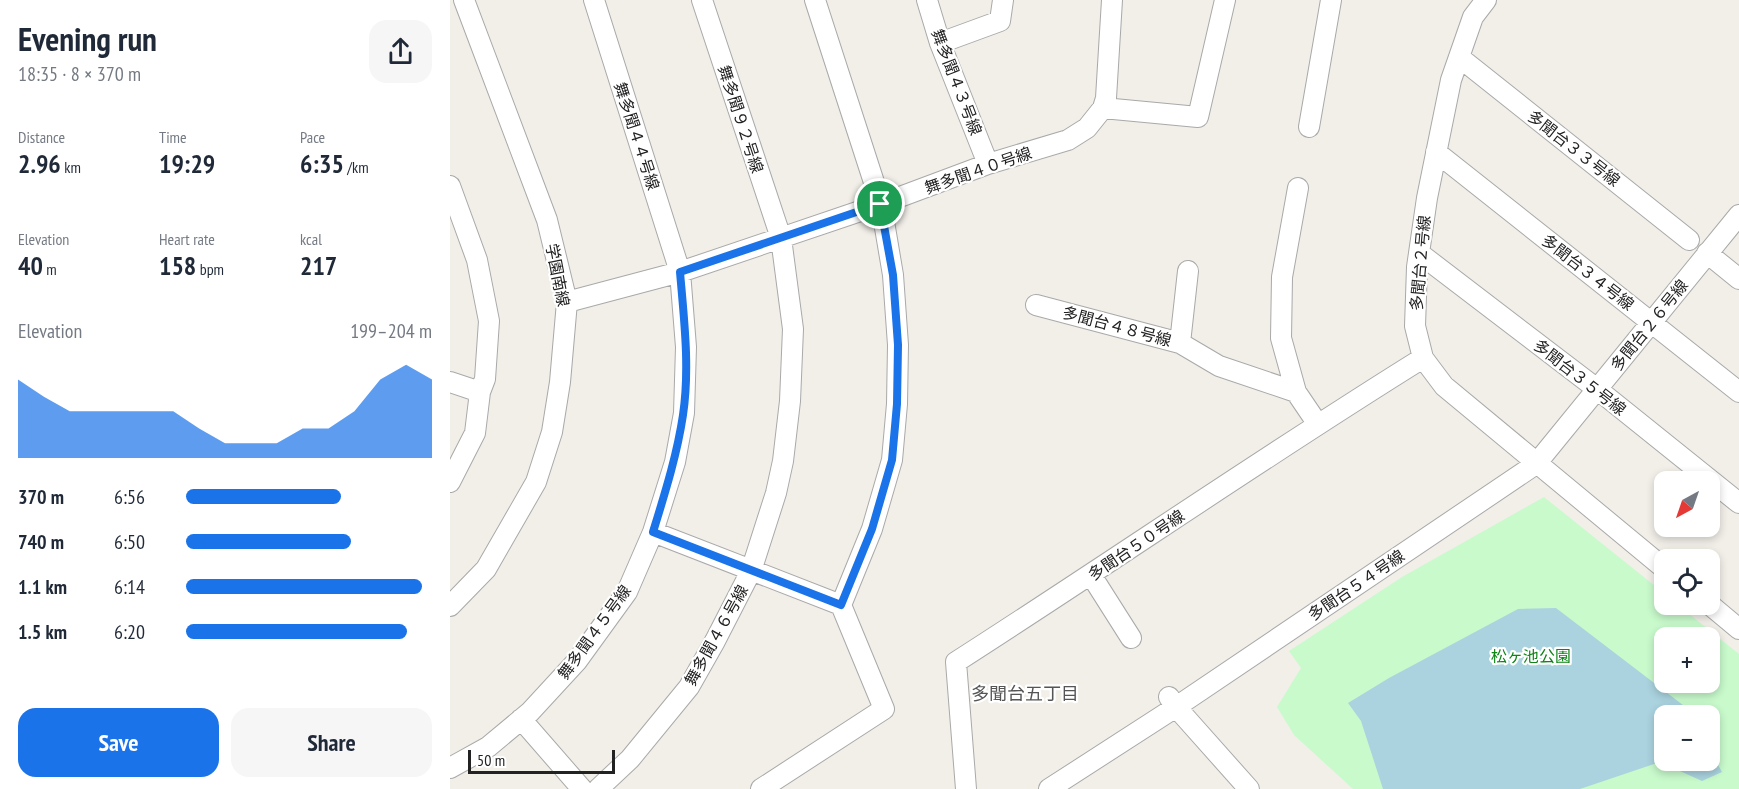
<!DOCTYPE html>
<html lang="en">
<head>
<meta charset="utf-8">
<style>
  :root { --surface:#fff; --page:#f6f6f7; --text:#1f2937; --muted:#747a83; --accent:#1a73e8 }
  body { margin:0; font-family:"PT Sans Narrow","Noto Sans JP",sans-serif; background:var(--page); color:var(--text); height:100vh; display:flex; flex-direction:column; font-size:22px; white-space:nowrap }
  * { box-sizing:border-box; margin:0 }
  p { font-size:20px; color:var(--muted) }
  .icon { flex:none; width:33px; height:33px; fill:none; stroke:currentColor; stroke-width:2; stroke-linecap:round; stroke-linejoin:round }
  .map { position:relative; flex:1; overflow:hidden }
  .panel { display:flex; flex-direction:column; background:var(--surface); width:450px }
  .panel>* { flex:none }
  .needle { width:39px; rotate:220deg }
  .fabs { position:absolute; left:1204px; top:471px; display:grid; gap:12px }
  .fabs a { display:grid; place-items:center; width:66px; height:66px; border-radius:12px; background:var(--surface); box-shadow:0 3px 9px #0003; font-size:30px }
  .scale { position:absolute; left:18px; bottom:15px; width:147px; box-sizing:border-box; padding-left:6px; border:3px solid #222; border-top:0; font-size:16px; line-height:21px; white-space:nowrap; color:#222; -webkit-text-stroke:4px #fff; paint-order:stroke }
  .pin { position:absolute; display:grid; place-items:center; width:51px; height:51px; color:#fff; margin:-26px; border:3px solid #fff; border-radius:50%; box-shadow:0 2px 6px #0007 }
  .round { display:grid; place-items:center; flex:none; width:63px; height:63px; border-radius:18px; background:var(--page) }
  .summary { display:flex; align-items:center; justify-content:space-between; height:102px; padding:0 18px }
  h1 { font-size:33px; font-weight:800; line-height:45px }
  .metrics { display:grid; grid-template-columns:repeat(3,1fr); gap:9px; height:102px; padding:6px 18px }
  .metrics div { display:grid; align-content:center }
  .metrics b { font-size:26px; font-weight:800 }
  .metrics small { font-size:16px; font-weight:400 }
  .metrics p { font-size:16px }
  .chart { height:168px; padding:12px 18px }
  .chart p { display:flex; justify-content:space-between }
  .chart svg { width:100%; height:108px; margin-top:6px; fill:var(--accent); opacity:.7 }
  .primary-button { display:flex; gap:12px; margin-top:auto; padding:12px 18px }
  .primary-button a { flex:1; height:69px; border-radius:18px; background:var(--accent); color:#fff; font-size:24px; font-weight:800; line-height:69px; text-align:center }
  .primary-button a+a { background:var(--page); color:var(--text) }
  ul { padding:0 18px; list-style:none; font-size:20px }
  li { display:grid; grid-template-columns:96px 72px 1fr; align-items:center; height:45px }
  li i { height:15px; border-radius:8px; background:var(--accent) }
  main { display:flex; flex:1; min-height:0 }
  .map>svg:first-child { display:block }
  .park { fill:#c8facc; fill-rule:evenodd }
  .water { fill:#aad3df }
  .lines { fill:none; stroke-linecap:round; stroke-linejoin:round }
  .minor-casing { stroke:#a9a9a9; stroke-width:22 }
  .minor { stroke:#fff; stroke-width:20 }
  .route-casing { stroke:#fff; stroke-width:12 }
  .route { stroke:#1a73e8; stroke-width:8 }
  .labels { text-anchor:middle; stroke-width:4.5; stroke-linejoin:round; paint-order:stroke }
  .street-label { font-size:16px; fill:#222; stroke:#fff }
  .park-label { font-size:16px; fill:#0c8416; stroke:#fff }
  .neighbourhood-label { font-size:18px; fill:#555; stroke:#fff }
</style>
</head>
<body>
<main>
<section class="panel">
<div class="summary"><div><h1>Evening run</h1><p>18:35 · 8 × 370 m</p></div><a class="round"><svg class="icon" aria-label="share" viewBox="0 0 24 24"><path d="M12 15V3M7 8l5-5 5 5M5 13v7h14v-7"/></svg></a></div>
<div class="metrics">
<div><p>Distance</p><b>2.96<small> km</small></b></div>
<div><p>Time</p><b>19:29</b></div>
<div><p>Pace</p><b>6:35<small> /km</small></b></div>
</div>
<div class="metrics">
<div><p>Elevation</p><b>40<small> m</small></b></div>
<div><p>Heart rate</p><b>158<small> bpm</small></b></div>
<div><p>kcal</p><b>217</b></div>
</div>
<div class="chart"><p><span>Elevation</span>199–204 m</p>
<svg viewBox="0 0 160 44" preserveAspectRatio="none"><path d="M0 44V12L10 19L20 25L30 25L40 25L50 25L60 25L70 32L80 38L90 38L100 38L110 32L120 32L130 25L140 12L150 6L160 12V44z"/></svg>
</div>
<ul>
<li><b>370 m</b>6:56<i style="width:63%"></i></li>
<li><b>740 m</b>6:50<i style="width:67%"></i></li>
<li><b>1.1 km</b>6:14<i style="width:96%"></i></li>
<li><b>1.5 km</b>6:20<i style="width:90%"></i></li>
</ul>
<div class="primary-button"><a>Save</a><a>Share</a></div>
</section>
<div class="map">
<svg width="1289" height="789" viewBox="0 0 1289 789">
  <rect width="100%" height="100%" fill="#f2efe9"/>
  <path class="park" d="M1094,497l121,97v10l13,1 61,49v135h-386l-59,-54 -17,-28 24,-39 -12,-17 113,-74zM1215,638h45v44h-45zM1215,716h45v44h-45z"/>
  <path class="water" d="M1106,608l140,107 -31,1v44h45v-34l4,3 -1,27 9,16 -20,9 -42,-19 -80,27h-197l-22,-68 -13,-18 41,-25 129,-69z"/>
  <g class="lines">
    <g class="minor-casing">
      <path id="minor" d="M477,0l13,43 48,121
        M1036,0l-13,17 -22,63 -24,118 -10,69 -2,59 8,32 21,28 221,183
        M490,43l60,-22 3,-21
        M1009,57l230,183
        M653,108l95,9 27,-117
        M859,127l22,-127
        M986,152l303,240
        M0,186l27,74 12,61 -4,58 -5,13 -30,-10
        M848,188l-16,89 -1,61 15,54 21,31
        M969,253l178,136 142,114
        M1257,253l32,26
        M117,302l113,-30 201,-68 107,-40 80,-24 19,-12 16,-20 3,-10 6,-98
        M586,305l144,38 39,23 77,26
        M730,343l8,-72
        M0,482l25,-49 5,-41
        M203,532l188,73
        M641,575l40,63
        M1259,604l30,25
        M0,606l36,-37 50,-87 16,-50 8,-50 7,-80 -20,-82 -83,-220
        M719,697l7,10 360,-243 203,-249
        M71,719l61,70
        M0,768l38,-21 42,-35 47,-51 50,-69 26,-60 22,-70 9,-49 2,-66 -6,-75 -86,-272
        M148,789l32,-30 59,-72 26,-46 36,-70 25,-78 7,-32 7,-60 3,-72 -12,-91 -79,-238
        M311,789l123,-80 -43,-104 31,-76 20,-69 5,-56 1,-59 -5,-70 -12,-71 -66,-204
        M516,789l-10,-127c156,-100 309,-206 467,-304
        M599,789l127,-82 73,82"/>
    </g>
    <use href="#minor" class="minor"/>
  </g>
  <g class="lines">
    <g class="route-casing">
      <path id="route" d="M430,204l13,71 5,70 -1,59 -5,56 -20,69 -31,76 -188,-73c12,-39 24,-77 30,-117 7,-47 1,-96 -3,-143z"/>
    </g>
    <use href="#route" class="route"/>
  </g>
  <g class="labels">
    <g class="street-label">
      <text transform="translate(507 82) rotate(69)" y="6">舞多聞４３号線</text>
      <text transform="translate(291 119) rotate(72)" y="6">舞多聞９２号線</text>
      <text transform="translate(187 136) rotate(72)" y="6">舞多聞４４号線</text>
      <text transform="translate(1124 148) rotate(38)" y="6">多聞台３３号線</text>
      <text transform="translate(528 170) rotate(-19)" y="6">舞多聞４０号線</text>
      <text transform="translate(970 263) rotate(-85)" y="6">多聞台２号線</text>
      <text transform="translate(1138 272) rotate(38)" y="6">多聞台３４号線</text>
      <text transform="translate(108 275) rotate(79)" y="6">学園南線</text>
      <text transform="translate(1199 325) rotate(-51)" y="6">多聞台２６号線</text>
      <text transform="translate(667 326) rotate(15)" y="6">多聞台４８号線</text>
      <text transform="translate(1130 377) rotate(38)" y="6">多聞台３５号線</text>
      <text transform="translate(686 545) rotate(-34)" y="6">多聞台５０号線</text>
      <text transform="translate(906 585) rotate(-34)" y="6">多聞台５４号線</text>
      <text transform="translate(144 632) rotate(-54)" y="6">舞多聞４５号線</text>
      <text transform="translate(266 635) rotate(-61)" y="6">舞多聞４６号線</text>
    </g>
    <g class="park-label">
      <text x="1081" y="662">松ヶ池公園</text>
    </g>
    <g class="neighbourhood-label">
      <text x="575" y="700">多聞台五丁目</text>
    </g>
  </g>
</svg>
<div class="fabs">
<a><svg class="needle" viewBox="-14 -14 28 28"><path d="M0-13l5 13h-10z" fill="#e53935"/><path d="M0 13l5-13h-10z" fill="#747a83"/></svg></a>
<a><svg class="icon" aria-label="locate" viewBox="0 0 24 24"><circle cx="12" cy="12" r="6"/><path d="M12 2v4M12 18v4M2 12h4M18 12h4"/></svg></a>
<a>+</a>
<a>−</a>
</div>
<div class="scale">50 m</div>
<div class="pin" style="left:430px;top:204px;background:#1e9e55"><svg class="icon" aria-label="arrive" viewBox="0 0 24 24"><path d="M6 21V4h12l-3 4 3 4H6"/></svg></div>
</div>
</main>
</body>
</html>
